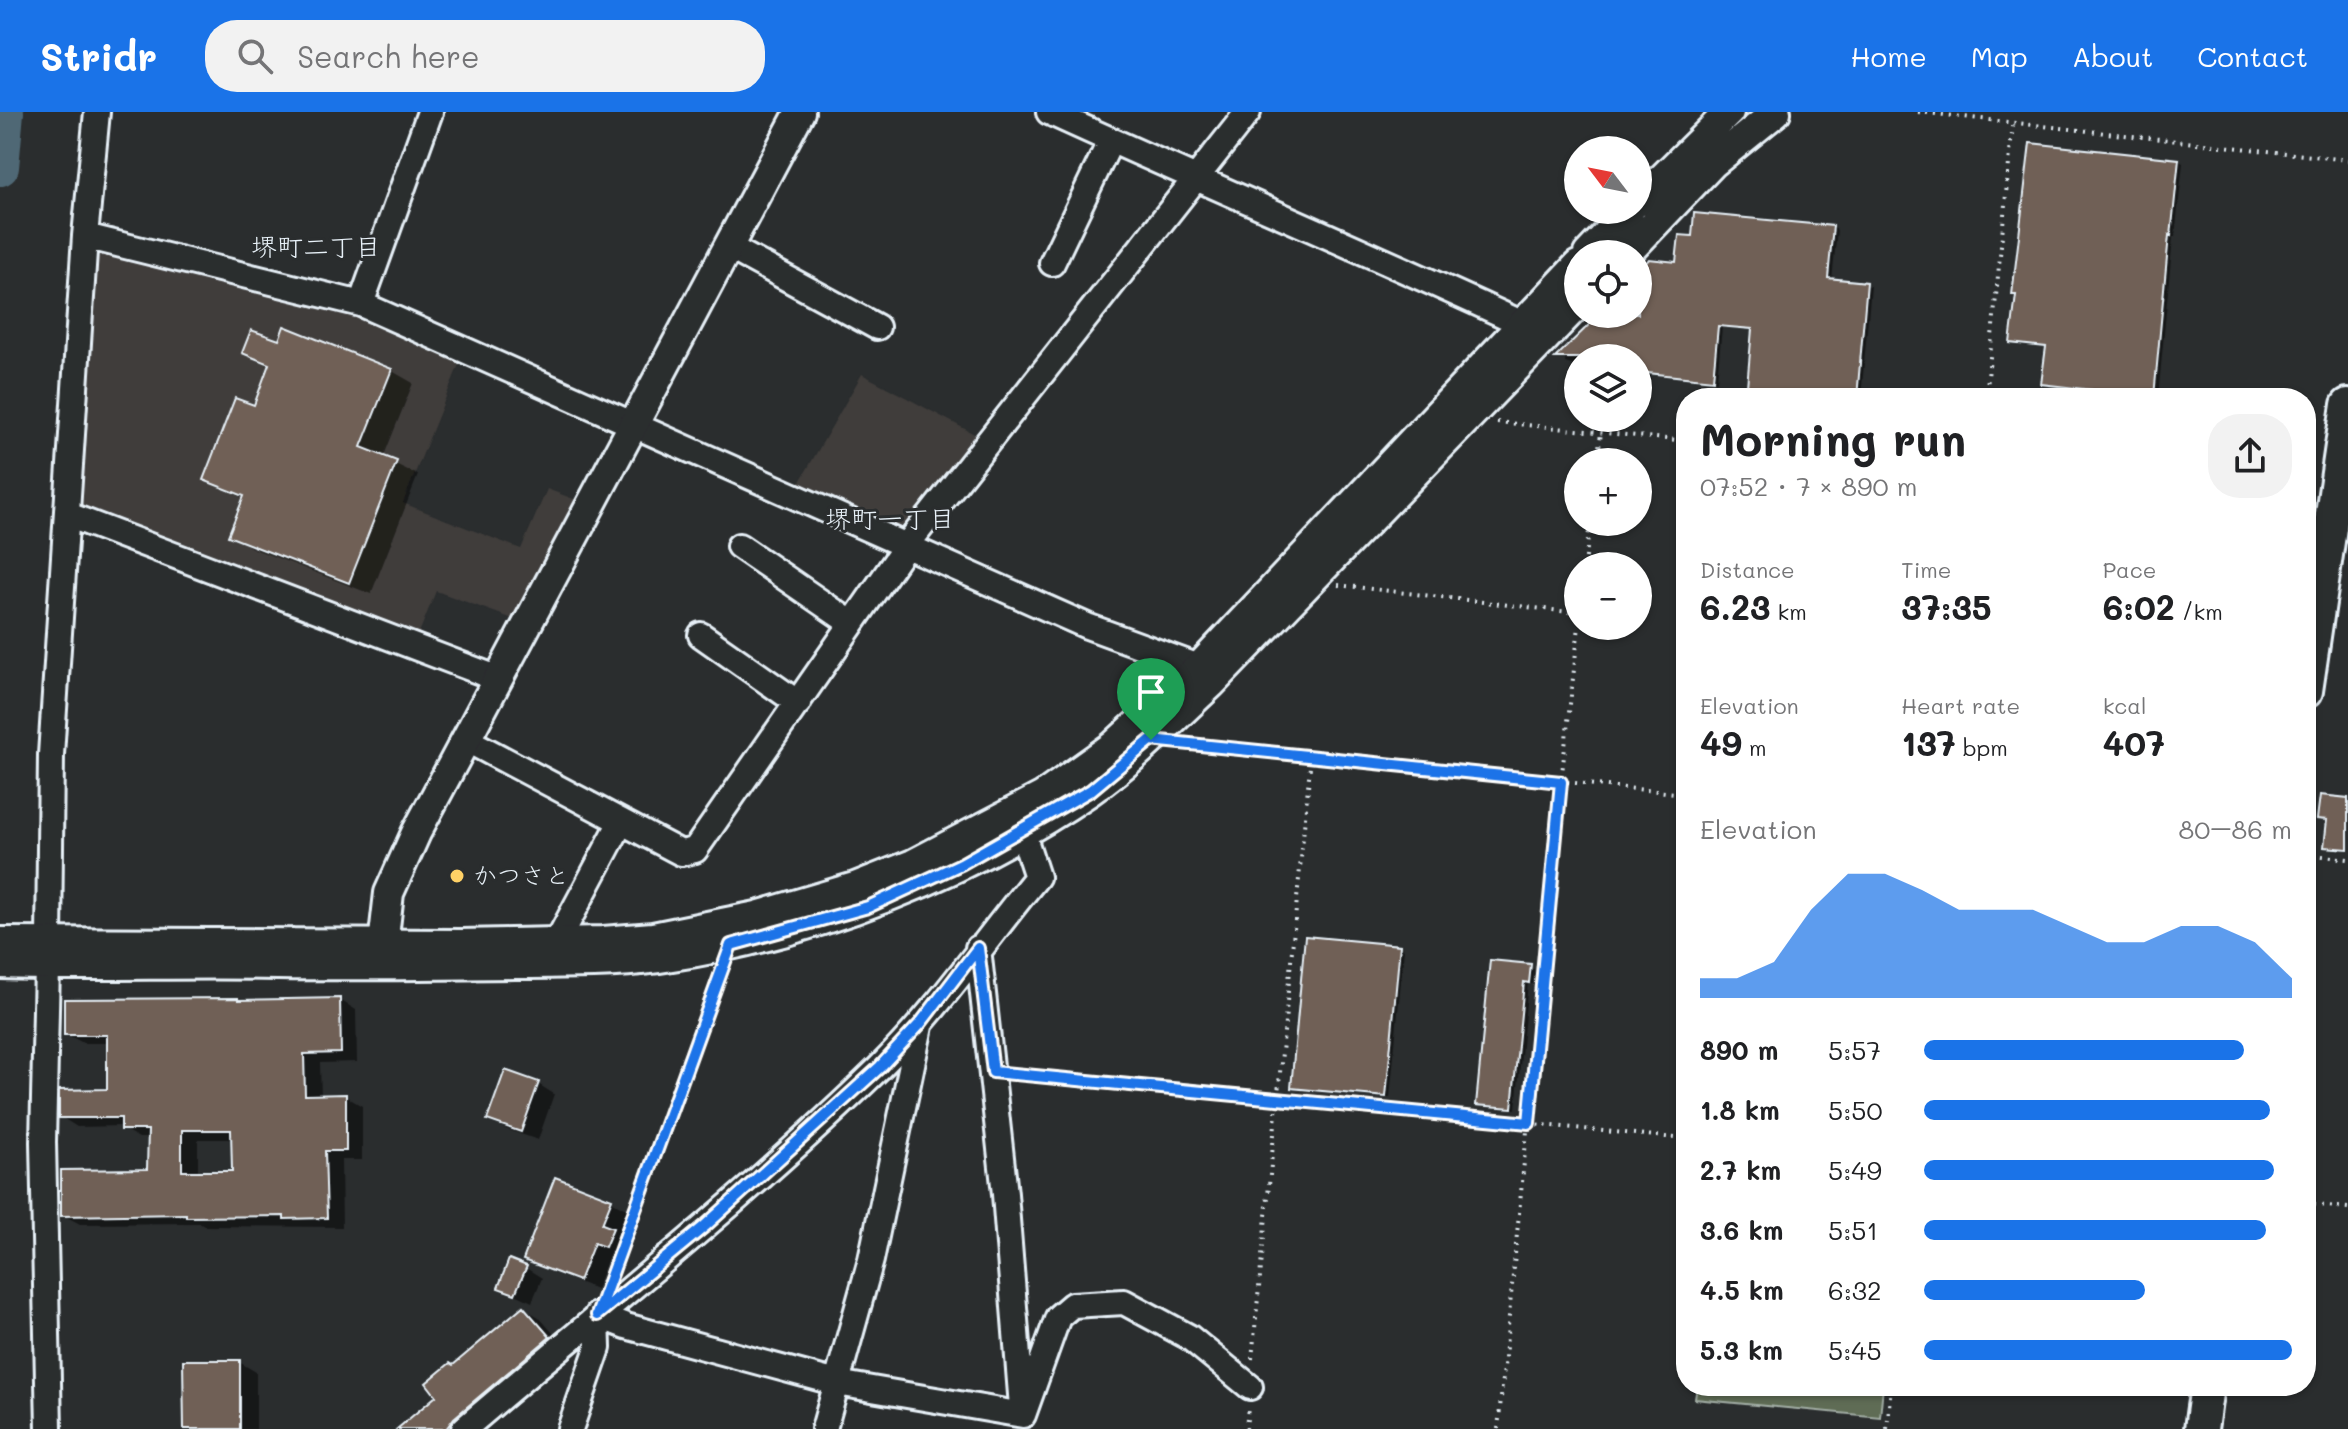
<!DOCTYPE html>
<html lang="en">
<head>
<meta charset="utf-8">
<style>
  :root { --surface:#fff; --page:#f2f2f2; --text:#202124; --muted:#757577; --accent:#1a73e8 }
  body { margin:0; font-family:Mali,"Klee One",sans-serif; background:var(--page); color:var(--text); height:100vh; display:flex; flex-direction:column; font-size:30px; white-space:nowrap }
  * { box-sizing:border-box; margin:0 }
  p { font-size:26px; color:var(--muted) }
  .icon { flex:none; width:44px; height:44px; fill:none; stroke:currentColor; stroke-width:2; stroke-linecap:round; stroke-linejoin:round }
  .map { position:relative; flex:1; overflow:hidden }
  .drawer { position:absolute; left:1676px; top:276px; width:640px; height:1008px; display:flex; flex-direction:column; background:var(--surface); border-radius:32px; box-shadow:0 2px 6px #0004 }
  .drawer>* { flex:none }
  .needle { width:52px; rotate:302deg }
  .tools { position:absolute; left:1564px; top:24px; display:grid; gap:16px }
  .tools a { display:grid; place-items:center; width:88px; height:88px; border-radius:50%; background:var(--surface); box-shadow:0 2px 6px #0004; font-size:40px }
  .pin { position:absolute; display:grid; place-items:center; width:68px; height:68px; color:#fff; margin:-82px -34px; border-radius:50% 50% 50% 0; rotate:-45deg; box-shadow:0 0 8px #0007 }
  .pin .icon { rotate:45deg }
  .round { display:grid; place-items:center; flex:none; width:84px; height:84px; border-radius:32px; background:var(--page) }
  .summary { display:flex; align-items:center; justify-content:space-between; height:136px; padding:0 24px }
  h1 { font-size:44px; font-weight:800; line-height:60px }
  .figures { display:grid; grid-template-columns:repeat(3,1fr); gap:12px; height:136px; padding:8px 24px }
  .figures div { display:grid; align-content:center }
  .figures b { font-size:34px; font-weight:800 }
  .figures small { font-size:22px; font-weight:400 }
  .figures p { font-size:22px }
  .chart { height:224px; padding:16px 24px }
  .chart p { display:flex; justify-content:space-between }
  .chart svg { width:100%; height:144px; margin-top:8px; fill:var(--accent); opacity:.7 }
  ul { padding:0 24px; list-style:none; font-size:26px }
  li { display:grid; grid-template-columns:128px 96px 1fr; align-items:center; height:60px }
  li i { height:20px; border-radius:10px; background:var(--accent) }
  header { display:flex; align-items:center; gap:48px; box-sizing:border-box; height:112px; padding:0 40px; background:var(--accent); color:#fff }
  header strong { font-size:38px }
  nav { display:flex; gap:44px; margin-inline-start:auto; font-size:28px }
  .search { width:560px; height:72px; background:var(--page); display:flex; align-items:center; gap:20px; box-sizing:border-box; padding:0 28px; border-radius:32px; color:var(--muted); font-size:30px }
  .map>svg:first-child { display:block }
  .built { fill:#3f3c3a }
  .green { fill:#5e6c54; stroke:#a3aea6; stroke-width:2 }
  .shadow { fill:#0007; fill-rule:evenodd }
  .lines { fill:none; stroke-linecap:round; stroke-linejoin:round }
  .river { stroke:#4f6874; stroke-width:38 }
  .building { fill:#6f6056; stroke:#e8f1f8; stroke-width:2; fill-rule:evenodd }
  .minor-casing { stroke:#e8f1f8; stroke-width:30 }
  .tertiary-casing { stroke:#e8f1f8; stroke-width:34 }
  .secondary-casing { stroke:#e8f1f8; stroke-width:38 }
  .path { stroke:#e8f1f8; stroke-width:4; stroke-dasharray:2 6; stroke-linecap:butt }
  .minor { stroke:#2a2d2e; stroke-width:24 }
  .tertiary { stroke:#2a2d2e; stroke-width:28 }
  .secondary { stroke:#2a2d2e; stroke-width:32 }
  .route-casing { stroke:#fff; stroke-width:16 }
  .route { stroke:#1a73e8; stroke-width:10 }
  .poi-dot { fill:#ffd166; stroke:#2a2d2e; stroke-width:3 }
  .labels { text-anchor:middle; stroke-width:6; stroke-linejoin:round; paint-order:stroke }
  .poi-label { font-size:24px; fill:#e8f1f8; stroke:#2a2d2e; text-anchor:start }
  .neighbourhood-label { font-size:26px; fill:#e8f1f8; stroke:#2a2d2e }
</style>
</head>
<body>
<header>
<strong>Stridr</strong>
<div class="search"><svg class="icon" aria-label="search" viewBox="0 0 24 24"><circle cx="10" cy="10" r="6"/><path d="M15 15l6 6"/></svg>Search here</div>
<nav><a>Home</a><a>Map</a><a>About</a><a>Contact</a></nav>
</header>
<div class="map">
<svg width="2348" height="1317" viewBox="0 0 2348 1317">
  <rect width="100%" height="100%" fill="#2a2d2e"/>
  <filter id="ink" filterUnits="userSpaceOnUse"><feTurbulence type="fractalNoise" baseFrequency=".0125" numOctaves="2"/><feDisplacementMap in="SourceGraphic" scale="16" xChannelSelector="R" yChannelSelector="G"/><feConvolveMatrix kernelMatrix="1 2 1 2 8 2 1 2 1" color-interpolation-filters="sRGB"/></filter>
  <g filter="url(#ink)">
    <path class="built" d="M102,136l265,72 93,42 -57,141 118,46 26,-60 32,12 -66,118 -77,-28 -19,47 -337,-129 15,-249z
      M862,262l118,63 -68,86 -13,6 -101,-44z"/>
    <path class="green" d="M1697,1274h186l-3,31 -185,-18z"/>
    <path class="shadow" d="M2179,49l4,2 -8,74h-2l-15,161 -24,-2v2h-61l1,-9 -30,-6 4,-35 -36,-6z
      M1832,115l5,3 -5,51 39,5 -10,112h-113l6,-68 -32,-3 -5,54 -79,-8v-15h-60v9l-13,-4 2,-14 35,-35h36v-40z
      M285,217l107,42 21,12 -30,75 35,17 -47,119 -119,-46 -21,-13 14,-36 -39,-20 49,-72 15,-40 -26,-15 36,-9z
      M1399,835l5,2 -14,149 -92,-8 -5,-3z
      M1492,850l42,7 -1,15 -5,-1 -12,126 -38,-5z
      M340,888l16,10 1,52 -37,1 1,34 24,-1 17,10v54h-21l1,67 -138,-1 -5,-3 -119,1 -17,-9 86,-44v-33h-10l-16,-9v-3l-46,1 -16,-10 48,-26v-48h-26l-17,-9zM198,1027h35l1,34h-36z
      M538,972l16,10 -16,46 -32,-11 -16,-10z
      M611,1089l17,9 -10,23 10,6 -6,16 -11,-5 -15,39 -54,-21 -16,-9z
      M526,1156l16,10 -10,24 -31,-15z
      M523,1196l16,9 26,30 -96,82h-69l39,-33 15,-29z
      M239,1250l17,10v57h-70z"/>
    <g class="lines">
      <path class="river" d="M0,55l5,-55"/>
    </g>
    <path class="building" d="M2030,31l149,16 -8,77 -2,-1 -15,162 -113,-13 5,-37 -36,-4 6,-48h-4z
      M1694,101l139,13 -5,52 39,4 -10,116h-111l6,-69 -34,-3 -5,54 -75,-8v-14h-83l45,-44h38v-42l11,-13 27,3 3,-27 13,1z
      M284,214l108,43 -31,78 36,14 -48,122 -121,-47 16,-40 -41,-16 32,-82 19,7 15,-41 -27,-11 9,-23 28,10z
      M2320,683l28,3v51l-24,-2 3,-27 -10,-1z
      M1305,824l95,9 -14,152 -95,-9z
      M1490,848l41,4 -2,19 -5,-1 -12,126 -36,-3z
      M238,886v2l102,-2 1,55 -37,1 1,41 41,-1v57h-21l2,67 -43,1v-3l-98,1v-3l-125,2v-46l86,-1 1,-39h-27v-12h-62v-28l48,-1v-54h-43v-36zM182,1018h49l1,41h-50z
      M505,958l34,12 -18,50 -34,-12z
      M555,1065l57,22 -10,25 11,4 -8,19 -11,-4 -15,38 -56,-21z
      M509,1147l18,7 -12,28 -17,-6z
      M523,1194l27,31 -96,81 -8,11h-49l39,-33 -10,-13 24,-20 3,2z
      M183,1248h57v69h-56z"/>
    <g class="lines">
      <g class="minor-casing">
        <path id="minor" d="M1049,0c157,72 317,139 474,212
          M85,124l276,68 726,322 112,41
          M729,135l148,80
          M1052,151l59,-123
          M361,192l69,-192
          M68,403l431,164
          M739,434l112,77
          M701,523l97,68
          M467,628l214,113 14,-3 211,-304 342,-434
          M49,830l2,-187 34,-519 12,-124
          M557,830l64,-120
          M978,836l27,246 17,213
          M47,854l-4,176 6,287
          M597,1203l29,11 211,57 186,32 35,-98 14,-12 52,-3 65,35 61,50
          M464,1317c139,-119 284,-233 415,-361 57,-56 107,-129 158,-191l-15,-46
          M570,1317l28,-81 -1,-33
          M824,1317l47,-169 49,-234"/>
      </g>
      <g class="tertiary-casing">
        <path id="tertiary" d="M1638,90l91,-90
          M1588,142l42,-44
          M1626,142l87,-91 63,-51
          M0,830l462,2 141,-3 50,-4 104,-21 98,-29 58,-23 130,-68 70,-50 86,-79 379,-402
          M381,850l8,-69 27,-60 384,-721
          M0,852c93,3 185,-1 278,1 80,1 159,0 239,-1 52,-1 104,1 155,-8 143,-22 298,-83 418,-165 44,-31 82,-71 121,-107l367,-380"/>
      </g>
      <g class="secondary-casing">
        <path id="secondary" d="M2306,579l42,-286
          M2201,1317l6,-43"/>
      </g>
      <path class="path" d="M1918,0l430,48
        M1986,286l27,-275
        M1497,310l189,19
        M1597,350l4,-29
        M1585,454l5,-44
        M1338,473l240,28
        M1185,632l501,50
        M2306,742l42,5
        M1012,961l674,66
        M2306,1092l42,4
        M611,1163l110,-304
        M1252,1247l59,-603
        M1246,1317l2,-22
        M1498,1317l63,-647 18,-156
        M1887,1317l4,-43"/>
      <use href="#minor" class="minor"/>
      <use href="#tertiary" class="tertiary"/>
      <use href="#secondary" class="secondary"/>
    </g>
  </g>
  <g class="lines" filter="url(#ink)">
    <g class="route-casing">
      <path id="route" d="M1151,628l410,42 -32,341 -536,-51 -15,-124 -58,76 -40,43 -175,159 -108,89 134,-370 137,-38 93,-43 130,-74z"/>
    </g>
    <use href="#route" class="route"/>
  </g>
  <circle class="poi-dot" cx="457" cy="764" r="8"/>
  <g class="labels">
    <g class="poi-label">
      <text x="473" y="772">かつさと</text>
    </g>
    <g class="neighbourhood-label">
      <text x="316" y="144">堺町二丁目</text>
      <text x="890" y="416">堺町一丁目</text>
    </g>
  </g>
</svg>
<div class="tools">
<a><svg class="needle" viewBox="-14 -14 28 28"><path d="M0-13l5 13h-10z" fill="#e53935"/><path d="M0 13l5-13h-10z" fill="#757577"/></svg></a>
<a><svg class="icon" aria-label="locate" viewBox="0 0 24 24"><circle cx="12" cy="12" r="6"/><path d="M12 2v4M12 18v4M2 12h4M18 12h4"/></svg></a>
<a><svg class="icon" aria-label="layers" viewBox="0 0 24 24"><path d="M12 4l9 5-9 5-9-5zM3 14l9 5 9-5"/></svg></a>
<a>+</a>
<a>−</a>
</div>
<div class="pin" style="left:1151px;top:628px;background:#1e9e55"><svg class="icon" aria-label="arrive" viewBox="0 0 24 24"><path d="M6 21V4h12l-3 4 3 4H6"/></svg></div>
<section class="drawer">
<div class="summary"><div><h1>Morning run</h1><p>07:52 · 7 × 890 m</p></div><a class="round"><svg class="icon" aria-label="share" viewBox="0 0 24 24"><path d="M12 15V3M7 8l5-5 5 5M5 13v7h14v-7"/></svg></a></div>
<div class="figures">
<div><p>Distance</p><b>6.23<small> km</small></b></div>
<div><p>Time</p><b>37:35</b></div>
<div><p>Pace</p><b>6:02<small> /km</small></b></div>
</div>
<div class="figures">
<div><p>Elevation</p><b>49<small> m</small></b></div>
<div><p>Heart rate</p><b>137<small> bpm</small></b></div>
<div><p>kcal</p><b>407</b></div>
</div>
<div class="chart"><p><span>Elevation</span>80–86 m</p>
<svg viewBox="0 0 160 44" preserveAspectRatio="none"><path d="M0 44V38L10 38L20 33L30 17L40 6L50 6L60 11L70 17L80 17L90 17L100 22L110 27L120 27L130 22L140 22L150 27L160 38V44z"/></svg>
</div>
<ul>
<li><b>890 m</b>5:57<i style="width:87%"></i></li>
<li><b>1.8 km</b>5:50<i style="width:94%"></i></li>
<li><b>2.7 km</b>5:49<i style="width:95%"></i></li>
<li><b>3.6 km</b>5:51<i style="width:93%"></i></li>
<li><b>4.5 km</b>6:32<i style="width:60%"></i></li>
<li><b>5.3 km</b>5:45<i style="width:100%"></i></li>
</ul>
</section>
</div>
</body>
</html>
